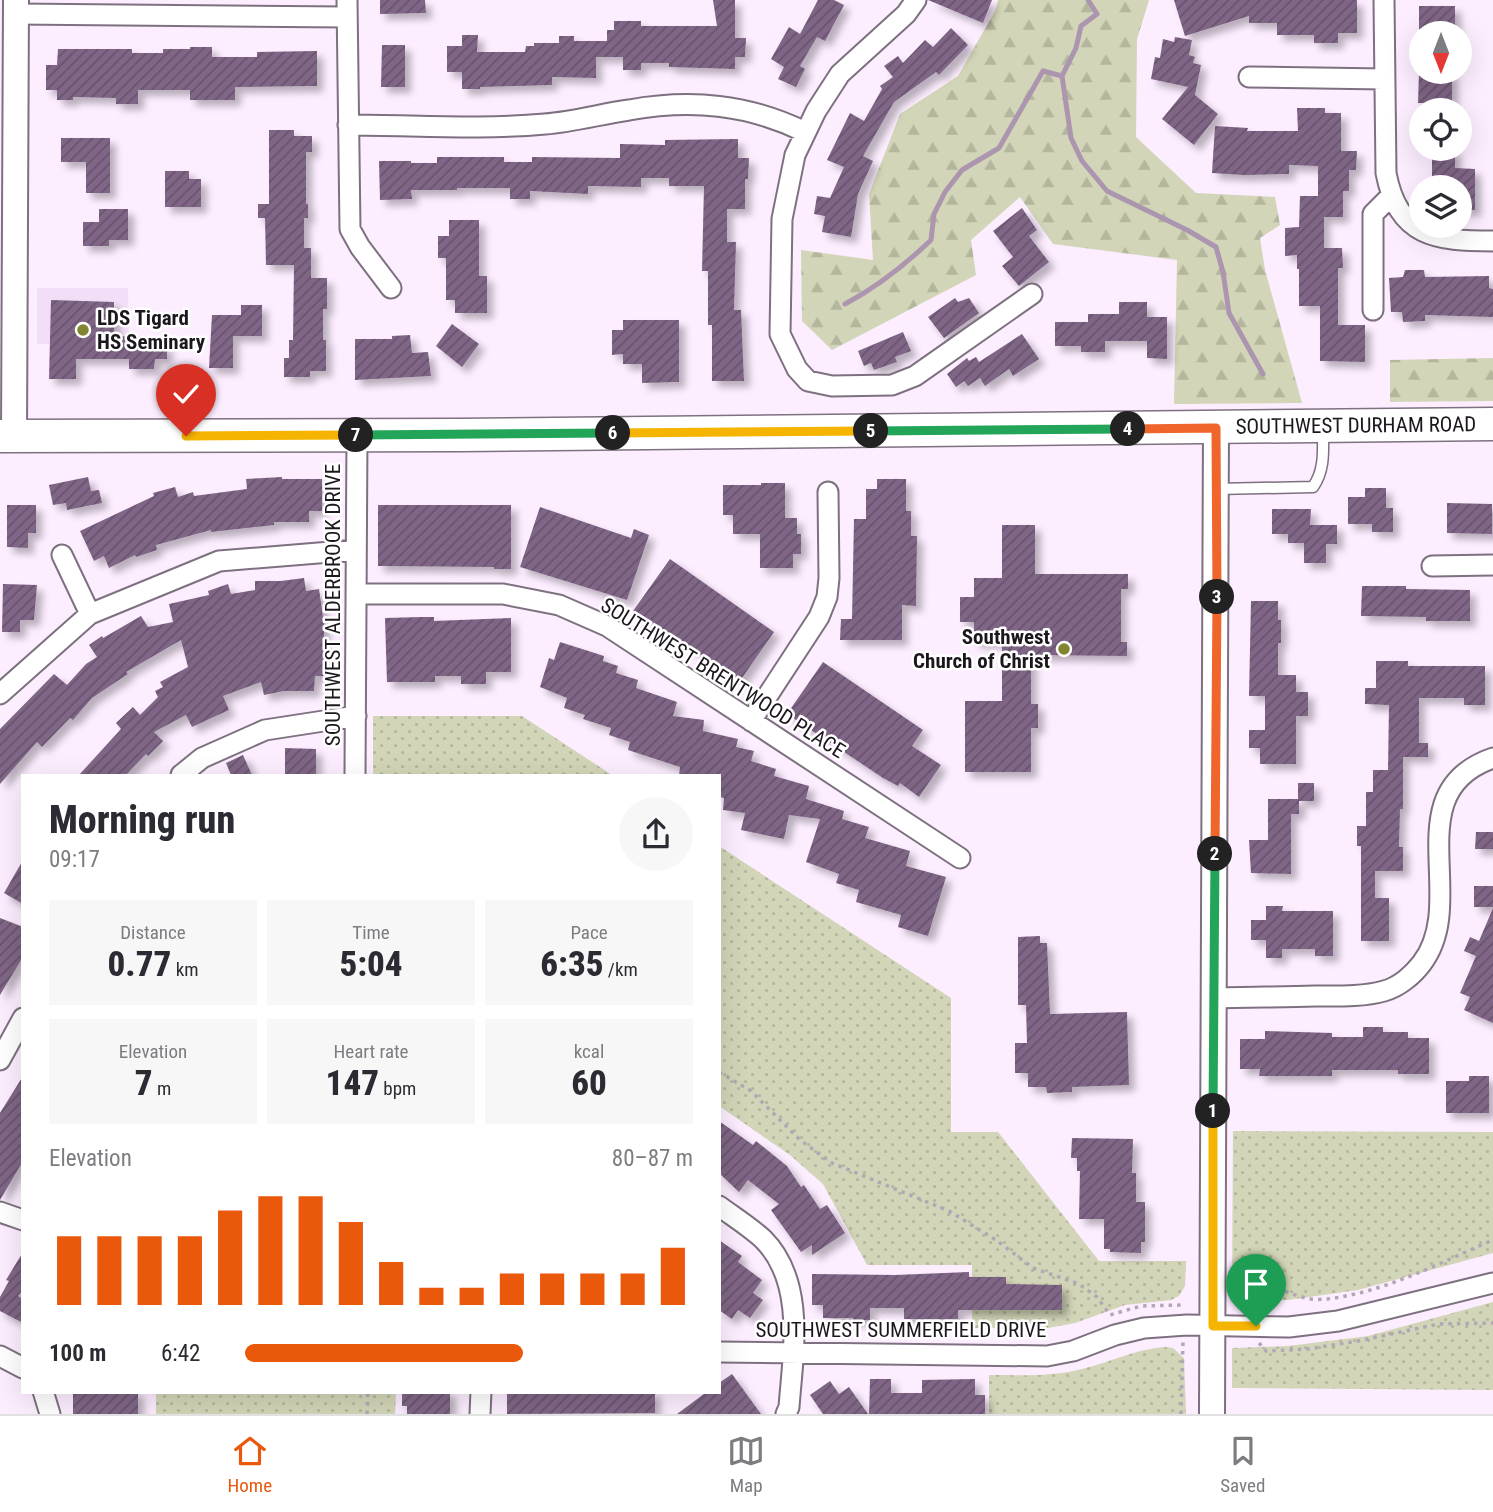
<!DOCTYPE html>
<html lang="en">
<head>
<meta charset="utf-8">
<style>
  :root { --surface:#fff; --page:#f7f7f7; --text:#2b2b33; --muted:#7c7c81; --line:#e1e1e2; --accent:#ea580c }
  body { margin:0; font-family:"Roboto Condensed",sans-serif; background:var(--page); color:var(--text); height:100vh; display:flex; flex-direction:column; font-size:26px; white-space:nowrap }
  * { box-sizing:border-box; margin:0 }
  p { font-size:23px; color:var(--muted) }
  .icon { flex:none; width:38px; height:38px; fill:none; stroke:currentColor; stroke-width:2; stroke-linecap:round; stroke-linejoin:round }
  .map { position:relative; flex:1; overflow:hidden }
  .details { position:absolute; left:21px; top:774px; width:700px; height:620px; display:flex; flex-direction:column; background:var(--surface); border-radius:0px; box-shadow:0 7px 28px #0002 }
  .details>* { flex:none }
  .needle { width:46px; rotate:180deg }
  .fabs { position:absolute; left:1409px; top:21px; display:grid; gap:14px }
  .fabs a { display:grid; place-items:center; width:63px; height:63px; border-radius:50%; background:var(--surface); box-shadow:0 7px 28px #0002; font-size:35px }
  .pin { position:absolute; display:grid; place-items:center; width:60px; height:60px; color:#fff; margin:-72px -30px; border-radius:50% 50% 50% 0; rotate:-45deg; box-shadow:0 0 7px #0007 }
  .pin .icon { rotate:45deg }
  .km { position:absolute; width:35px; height:35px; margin:-18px; border-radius:50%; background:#222; color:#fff; font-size:19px; line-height:35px; text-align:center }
  .round { display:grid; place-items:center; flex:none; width:74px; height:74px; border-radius:37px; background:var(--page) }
  .headline { display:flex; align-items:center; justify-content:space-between; height:119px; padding:0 28px }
  h1 { font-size:38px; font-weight:800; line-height:52px }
  .metrics { display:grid; grid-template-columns:repeat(3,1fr); gap:10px; height:119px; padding:7px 28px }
  .metrics div { display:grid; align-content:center; border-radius:0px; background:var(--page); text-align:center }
  .metrics b { font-size:35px; font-weight:800 }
  .metrics small { font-size:19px; font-weight:400 }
  .metrics p { font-size:19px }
  .chart { height:196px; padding:14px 28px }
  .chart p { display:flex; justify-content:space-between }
  .chart svg { width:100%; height:126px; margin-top:7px; stroke:var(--accent); stroke-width:6 }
  ul { padding:0 28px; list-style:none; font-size:23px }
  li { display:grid; grid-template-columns:112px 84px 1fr; align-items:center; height:52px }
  li i { height:18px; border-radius:9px; background:var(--accent) }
  .menu { display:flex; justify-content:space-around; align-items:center; height:98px; border-top:2px solid var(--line); background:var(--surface); font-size:19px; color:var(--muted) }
  .menu a { display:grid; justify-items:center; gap:4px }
  .menu .on { color:var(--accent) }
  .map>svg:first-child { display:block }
  .built { fill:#f2def6 }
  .grass { fill:url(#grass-dots) }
  .forest { fill:url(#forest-firs) }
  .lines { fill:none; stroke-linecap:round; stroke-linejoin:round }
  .stream { stroke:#ab95af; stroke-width:5 }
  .building { fill:url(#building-hatch); filter:url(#shadow) }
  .service-casing { stroke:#7d707f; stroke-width:13 }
  .minor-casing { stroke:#7d707f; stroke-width:23 }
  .tertiary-casing { stroke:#7d707f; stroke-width:28 }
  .primary-casing { stroke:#7d707f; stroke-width:35 }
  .path { stroke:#b3a7b5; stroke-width:3.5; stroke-dasharray:3.5 5; stroke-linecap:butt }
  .service { stroke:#fff; stroke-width:10 }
  .minor { stroke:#fff; stroke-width:19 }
  .tertiary { stroke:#fff; stroke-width:24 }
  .primary { stroke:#fff; stroke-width:32 }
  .split-1-casing { stroke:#fff; stroke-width:14 }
  .split-2-casing { stroke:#fff; stroke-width:14 }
  .split-3-casing { stroke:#fff; stroke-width:14 }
  .split-4-casing { stroke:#fff; stroke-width:14 }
  .split-5-casing { stroke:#fff; stroke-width:14 }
  .split-6-casing { stroke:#fff; stroke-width:14 }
  .split-7-casing { stroke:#fff; stroke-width:14 }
  .split-8-casing { stroke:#fff; stroke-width:14 }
  .split-1 { stroke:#f5b400; stroke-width:9 }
  .split-2 { stroke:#22a559; stroke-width:9 }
  .split-3 { stroke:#f0652b; stroke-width:9 }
  .split-4 { stroke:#f0652b; stroke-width:9 }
  .split-5 { stroke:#22a559; stroke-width:9 }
  .split-6 { stroke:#f5b400; stroke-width:9 }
  .split-7 { stroke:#22a559; stroke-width:9 }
  .split-8 { stroke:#f5b400; stroke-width:9 }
  .poi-dot { fill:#82852f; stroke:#fff; stroke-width:2.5 }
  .labels { text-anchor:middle; stroke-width:5; stroke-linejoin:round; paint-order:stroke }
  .poi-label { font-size:21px; font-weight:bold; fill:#1c171d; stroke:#fff; text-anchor:start }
  .street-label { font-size:21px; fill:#1c171d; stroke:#fff }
</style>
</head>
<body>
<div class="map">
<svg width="1493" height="1414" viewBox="0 0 1493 1414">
  <defs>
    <pattern id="grass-dots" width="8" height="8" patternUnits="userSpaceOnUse" patternTransform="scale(1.75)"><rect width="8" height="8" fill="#d2d5b7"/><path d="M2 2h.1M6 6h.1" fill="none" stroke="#b4b69d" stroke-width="1.8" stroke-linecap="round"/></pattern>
    <pattern id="forest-firs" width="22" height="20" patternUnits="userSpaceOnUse" patternTransform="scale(1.75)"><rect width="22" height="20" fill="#d2d5b7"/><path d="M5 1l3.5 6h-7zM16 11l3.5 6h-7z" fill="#b4b69d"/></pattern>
    <pattern id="building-hatch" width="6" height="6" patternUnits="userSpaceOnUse" patternTransform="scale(1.75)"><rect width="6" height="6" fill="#806686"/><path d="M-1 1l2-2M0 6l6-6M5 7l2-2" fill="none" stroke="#68536d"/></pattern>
    <filter id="shadow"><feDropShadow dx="6" dy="6" stdDeviation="3.5" flood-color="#0004"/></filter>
  </defs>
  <rect width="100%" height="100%" fill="#fcedff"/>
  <path class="built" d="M37,288h91l1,56h-92z"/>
  <path class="grass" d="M373,716h149l90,59h-239z
    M719,846l232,152v134h47l101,129h87l-1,25 -6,10 -8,4 -46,5 -50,18 -27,5h-76v-63h-105l-44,-81 -33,-29 -71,-49z
    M1233,1131l260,1v121l-135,37 -70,10h-56z
    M1493,1302v88l-261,-2v-40l56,-2 80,-10z
    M1166,1347l7,1 11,10 2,56h-197v-39c31,0 63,2 93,-6 29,-7 53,-20 84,-22z
    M156,1391h240l-1,23h-239z"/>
  <path class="forest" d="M998,0h151l-12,39 -1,98 60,56 79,4 5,28 -20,13 5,32 37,133 -128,1 3,-144 -124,-16 -33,-47 -49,43 5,35 -144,75 -30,-29 -1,-71 72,10 -4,-66 31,-80 58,-38 37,-65z
    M1493,358v43l-103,1v-42z"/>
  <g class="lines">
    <path class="stream" d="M1062,76l9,62 11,23 25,30 80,39 29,17 7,25 6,41 34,61
      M845,304c32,-17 60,-39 86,-64l3,-26 11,-22 17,-22 37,-22 44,-77 19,5 14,-28 5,-22 16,-12 -9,-14"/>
  </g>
  <path class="building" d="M380,0h45l1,13 -46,1z
    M713,0h22v38h11l-1,19h-10v12l-66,-2v-4h-28v7h-18v-13h-27v21l-44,-1v8l-72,2v2h-18v-17h-15v-26h15v-11h16l-1,17h48l1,-6h8v-3h25v-7h15v5h33v-11h7v-9h27v5h76z
    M818,0h16l10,5 -19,36 -8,-4 -17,29 5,3 -9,18 -18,-8 6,-12 -13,-8 18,-32 11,7z
    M928,0h64l-9,23z
    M1174,0h183v33h-19v10h-24v-8h-37v-12h-28v-7l-64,20z
    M1419,6h36v27h-36z
    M951,28l17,17 -29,30 -3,-3 -42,30 -31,54 10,5 -15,33 -7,43 -29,-5 3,-16 -11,-2 3,-18 13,2 14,-31 -17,-7 23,-47 14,8 18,-32 -2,-3 13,-9 -9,-11 14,-10 5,7 22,-23 8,7z
    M1175,37l17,3 -3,15 6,2 -2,6 8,2 -6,30 23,19 -24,31 -32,-26 26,-32 -37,-8 4,-22 5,1 3,-19 11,3z
    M382,45h23v42h-24z
    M190,47h22v10h45v-5l60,-1v35l-82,1v13h-45v-10h-52v14h-22v-6l-43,-1v3h-16v-10h-11v-25h11l1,-16h74v4h31v-4h27z
    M1419,72h33v31h-34z
    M1297,108h28v5h16v38h16l-1,19h-7v21h-6v26h-19v31h18l1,20h-5v57h27v37l-45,-1v-55h-21v-37h-2v-14l-12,1v-28l14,-1 1,-31h18v-30l-29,-1v9l-45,1 -32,-2 3,-47 33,2 -1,3h51z
    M269,130h25v6h18v16h-6v52h2v14h-4v30h7v30h16v31h-4v31h3v31h-16v6h-26v-19h5v-18h4l1,-75h-28l-1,-47h-7v-14h11z
    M61,138h49v55h-24v-31h-25z
    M738,139v19h11l-1,21h-3v30h-18v33h9l-2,68h7l3,71h-32v-56h-4v-54h-6l2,-85h-35v-8h-28v9l-53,-1v8l-58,-3v8h-20v-11h-53v2h-46l1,9 -32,1 -1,-39h32v2h26v-6h67v5h28v-5l88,1v-14l45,1v-5z
    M1432,149h23v19l20,1v41h-15v-23h-28z
    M165,171h24v8h12v28h-36z
    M1022,208l15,22 -8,6 20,26 -30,24 -17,-20 11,-9 -20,-26z
    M99,209h29v31h-19v6h-26v-24h16z
    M449,220h30v56h8v37h-32v-13h-9v-42h-8v-22h11z
    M1405,270h19l1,7 64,-1v12l4,1v28l-68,-2v6l-22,1 -1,-10h-11l-2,-34 14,-1z
    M955,298l3,4 11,-4 10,15 -35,25 -16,-21z
    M51,300l63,2v34l41,1v8h12v14h-12l-1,10h-25v-10h-53v20h-27z
    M1119,302h28v15h20v42l-20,-1v-17h-42v11h-24v-6h-26v-24h33v-8h31z
    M241,305h21v31h-29v32h-24l3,-53h29z
    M623,320h56v62l-37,1v-19h-19v-10l-11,1v-25h11z
    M452,324l27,20 -17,23 -26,-21z
    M903,332l8,19 -16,6 2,5 -23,8 -3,-7 -7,3 -6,-15z
    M1022,334l17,25 -26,17 -4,-7 -24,17 -5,-8 -12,8 -4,-5 -8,6 -9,-13 20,-16 2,3 7,-4 3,5z
    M410,335l2,18 16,-1 3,24 -76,4v-41h37v-3z
    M88,477l3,14 8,-1 3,13 -35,7 -1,-7 -13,2 -4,-20z
    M282,477v2h40v32h-13v11h-35v3l-63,7v-2l-55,15 1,5 -21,7 -1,-2 -26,13 -5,-12 -10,5 -14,-30 74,-35 -1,-3 22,-6 3,10 15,-5 1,4 53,-7 -1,-10z
    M877,479h29v32h5v25h6l-1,70 -14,-1v35h-62l1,-21h11l2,-100h12v-30h11z
    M761,483h24v35h12v16h4v20h-8v14h-33v-34h-27v-19h-10v-30h38z
    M1365,488h21v20h7v24h-21v-8h-24v-27h17z
    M1447,503l45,1v30l-45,-1z
    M7,505h29v28h-8v15l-21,-1z
    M378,505h133v64h-17v-2l-116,-1z
    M540,507l91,31 3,-9 15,6 -22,65 -107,-33z
    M1272,509h39l-1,16h27v19h-11v19h-22v-20h-16v-9h-16z
    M1002,525h33v49h93v15h-7v53h6v14l-96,-1v49h7v24h-7v44h-66v-71h37v-59h-28v-20h-14v-25h14v-19h28z
    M670,559l104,73 -34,49 -92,-62 -2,2 -13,-10z
    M304,578l2,13 13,-2 5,35v52h-9l-1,15h-30l-20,4 -3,-13 -38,14 6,14 -37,17 -6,-12 -32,17 9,9 -15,15 -2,-2 -20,21h-47l42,-46 -5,-6 17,-16 7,8 18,-18 -3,-6 8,-4 -3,-5 28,-15 -7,-27 -55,32 2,2 -36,24 -19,22 -3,-2 -28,29 -5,-5 -37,42v-55l54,-55 13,11 19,-21 11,-7 -8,-12 13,-9 1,2 38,-22 7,11 25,-5 -4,-18 40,-9 -1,-4 20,-7 3,10 24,-4v-9h26z
    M3,584l34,1 -3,35h-14v12h-18z
    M1362,586h44v3l64,1v31h-44v-4l-65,-1z
    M1251,601h27v19h3v23h-3v32h18v17h12v24h-12v48h-36v-16h-11v-18h16v-34h-16z
    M421,617h13v4l77,-3v54h-25v12h-25v-8h-26v6h-48l-2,-64z
    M560,642l44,14 -1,5 15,5 -2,7 22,7 -2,8 41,14 -4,14 31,4 -1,11 35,8 -2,8 18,4 -3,10 25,8 -2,7 35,10 -3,13 38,12 -2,8 27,8 -4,11 45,13 -4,15 40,11 -18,59 -30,-9 3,-12 -45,-13 3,-12 -23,-7 3,-9 -33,-12 14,-43 -31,-4 -5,24 -43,-9 4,-17 -22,-3 1,-12 -5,-1v-22h-40l1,-8 -52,-17 2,-8 -21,-7 2,-7 -28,-9 2,-4 -21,-7 3,-10 -27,-11 9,-29 5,2z
    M1376,661h32v5h77v39h-21v-7h-45v45h9v14h-25v52h-3l-1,38h4v24h-28v27h14v43h-28v-95h-4v-20h9v-34h7v-22h15l1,-65 -24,-1v-16h11z
    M823,662l100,68 -11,16 29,19 -22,32 -19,-14 -2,3 -15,-8 -96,-64z
    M285,748l31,1v26h-31z
    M243,755l9,20h-21l-5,-12z
    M1298,783h16v18h-15v13h-8v60l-40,-1 -2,-33h19v-41h30z
    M1476,832h17v17h-18z
    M23,860v44l-19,-11z
    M1474,886h19v21h-19z
    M1266,906h17l-1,5h51v45h-18v-7h-33v9h-16v-18h-15v-20h15z
    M1493,908v115l-29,-13 6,-13 -10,-4 16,-37 -12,-5 6,-14 9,4z
    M0,918l23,9v30l-23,38z
    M1040,936v7h7l3,71 77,-2 2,73 -57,2v5l-25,1 -1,-6h-18v-14h-13v-30h12l-1,-38h-8v-68z
    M1363,1027h20v5h25v6h21v36h-31v-4h-66v6h-73l1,-7h-20v-30h25v-8l67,2v4h31z
    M23,1076v85l-23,39v-87z
    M1469,1076h20v37h-43v-32h23z
    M719,1121l34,24 3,-4 31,25 14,21 3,-2 16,24 7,-4 18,28 -33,22v-10l-11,7 -30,-42 8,-6 -31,-24 -9,12 -20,-19z
    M1072,1138l61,1 -1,34h4v29h9v40h-4v11l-31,-1v-3h-6v-30h-25l1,-48h-3v-13h-6z
    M719,1240l23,16 -4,6 24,18 -9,13 10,7 -13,18 -12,-8 -6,9 -13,-9z
    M23,1252v38l-5,6 5,3v24l-23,-12v-14l9,-16 -3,-1z
    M969,1272v5h37v7l56,1v25h-104v9h-54v-11h-34v12h-17v-2h-30v-13h-11v-31l83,1z
    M732,1374l29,40h-84l31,-23h11v-8z
    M870,1379h21v14h31v-13l53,-1v16h10v19h-116z
    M830,1381l9,13 10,-7 19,27h-45l-13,-19z
    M73,1391h65v23h-65z
    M402,1391h48v23h-43v-8h-5z
    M507,1391h148v22l-148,1z"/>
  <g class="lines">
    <g class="service-casing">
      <path id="service" d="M1216,489l97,-2c12,-17 10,-36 10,-57"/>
    </g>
    <g class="minor-casing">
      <path id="minor" d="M347,0l3,229 10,18 31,41
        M916,0l-10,14 -66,60 -24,37 -21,44 -13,64 -2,115 17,35 11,12 24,5 60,-1 23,-9 117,-82
        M1384,0l2,173c12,64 50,68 107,68
        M16,14l330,3
        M1249,77l135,2
        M348,125c66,0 132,5 197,-1 28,-2 56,-10 84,-14 62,-11 119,-6 176,22
        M1373,310v-96l17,-17
        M62,555l28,59
        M1432,566l61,-1
        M356,594h147l56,11 48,21 353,232
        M0,694l90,-80 129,-53 136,-11
        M751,721l68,-104 8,-20 2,-19 -1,-86
        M181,775l21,-17 63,-28 91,-14
        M355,775l2,-340
        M1213,998c34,-1 68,-1 102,-2 22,0 48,1 69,-5 15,-4 29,-16 38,-28 48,-63 -27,-171 71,-205
        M0,1060l23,-42
        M719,1206c15,11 31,21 44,33 43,43 30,114 26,168l-3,7
        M0,1212l23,8
        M719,1352l328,4 26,-5 42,-16 29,-7 43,-3 102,2 49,-6 155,-38
        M0,1356l23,12
        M43,1391l7,23
        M480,1414l1,-23"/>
    </g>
    <g class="tertiary-casing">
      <path id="tertiary" d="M14,436l2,-436
        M1212,1414l4,-986"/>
    </g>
    <g class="primary-casing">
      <g id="primary">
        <path id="s1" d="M0,436l460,-1 1033,-11"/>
      </g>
    </g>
    <path class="path" d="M719,1072l32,19 49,49 32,23 117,48 47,29 37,28 46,16 18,13 13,18 31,-9 42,-1 1,2
      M1254,1309c9,-36 34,-13 57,-10 4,1 11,0 16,0 59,-7 112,-36 166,-59
      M1259,1343l7,8 42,-2 50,-8 81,-17 54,-1
      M367,1414l1,-23
      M1181,1414l2,-72"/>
    <use href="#service" class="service"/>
    <use href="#minor" class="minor"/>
    <use href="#tertiary" class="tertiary"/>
    <use href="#primary" class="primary"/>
  </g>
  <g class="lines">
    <g class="split-1-casing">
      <path id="split-1" d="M1213,1111v215h43"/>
    </g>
    <g class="split-2-casing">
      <path id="split-2" d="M1213,1111l2,-257"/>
    </g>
    <g class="split-3-casing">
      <path id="split-3" d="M1215,854l2,-257"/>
    </g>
    <g class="split-4-casing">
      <path id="split-4" d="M1128,429l88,-1 1,169"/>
    </g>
    <g class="split-5-casing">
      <path id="split-5" d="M871,431l257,-2"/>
    </g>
    <g class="split-6-casing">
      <path id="split-6" d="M613,433l258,-2"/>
    </g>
    <g class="split-7-casing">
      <path id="split-7" d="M356,435l257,-2"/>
    </g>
    <g class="split-8-casing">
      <path id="split-8" d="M186,436l170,-1"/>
    </g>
    <use href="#split-1" class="split-1"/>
    <use href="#split-2" class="split-2"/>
    <use href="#split-3" class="split-3"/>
    <use href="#split-4" class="split-4"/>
    <use href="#split-5" class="split-5"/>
    <use href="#split-6" class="split-6"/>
    <use href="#split-7" class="split-7"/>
    <use href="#split-8" class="split-8"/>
  </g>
  <g class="poi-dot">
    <circle cx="83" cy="330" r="7"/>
    <circle cx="1064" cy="649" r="7"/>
  </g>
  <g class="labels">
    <g class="poi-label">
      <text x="97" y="325">LDS Tigard<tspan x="97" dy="24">HS Seminary</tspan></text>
      <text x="1050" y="644" text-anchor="end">Southwest<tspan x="1050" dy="24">Church of Christ</tspan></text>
    </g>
    <g class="street-label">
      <text dy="7" stroke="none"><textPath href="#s1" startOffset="1356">SOUTHWEST DURHAM ROAD</textPath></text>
      <text transform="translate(333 605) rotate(-90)" y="7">SOUTHWEST ALDERBROOK DRIVE</text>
      <text transform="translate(723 678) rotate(32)" y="7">SOUTHWEST BRENTWOOD PLACE</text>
      <text x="901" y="1337">SOUTHWEST SUMMERFIELD DRIVE</text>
    </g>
  </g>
</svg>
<div class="fabs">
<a><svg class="needle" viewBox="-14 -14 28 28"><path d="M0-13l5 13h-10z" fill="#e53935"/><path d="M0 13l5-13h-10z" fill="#7c7c81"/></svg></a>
<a><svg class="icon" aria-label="locate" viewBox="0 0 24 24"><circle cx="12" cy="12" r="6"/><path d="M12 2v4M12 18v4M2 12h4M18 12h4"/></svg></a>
<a><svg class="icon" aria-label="layers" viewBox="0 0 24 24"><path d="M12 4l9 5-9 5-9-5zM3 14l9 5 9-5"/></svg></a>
</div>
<div class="pin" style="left:1256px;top:1326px;background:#1e9e55"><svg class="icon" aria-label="arrive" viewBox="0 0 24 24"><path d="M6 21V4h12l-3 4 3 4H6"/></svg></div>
<div class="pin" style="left:186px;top:436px;background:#d93025"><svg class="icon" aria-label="check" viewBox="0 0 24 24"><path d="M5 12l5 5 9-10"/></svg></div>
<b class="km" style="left:1213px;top:1111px">1</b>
<b class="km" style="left:1215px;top:854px">2</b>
<b class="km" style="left:1217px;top:597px">3</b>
<b class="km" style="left:1128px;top:429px">4</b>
<b class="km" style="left:871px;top:431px">5</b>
<b class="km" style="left:613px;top:433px">6</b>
<b class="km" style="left:356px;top:435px">7</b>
<section class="details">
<div class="headline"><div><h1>Morning run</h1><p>09:17</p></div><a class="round"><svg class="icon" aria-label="share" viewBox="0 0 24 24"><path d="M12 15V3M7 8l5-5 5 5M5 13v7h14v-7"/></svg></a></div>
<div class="metrics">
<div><p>Distance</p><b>0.77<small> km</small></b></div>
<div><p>Time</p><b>5:04</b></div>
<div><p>Pace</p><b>6:35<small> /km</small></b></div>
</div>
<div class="metrics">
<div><p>Elevation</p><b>7<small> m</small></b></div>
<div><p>Heart rate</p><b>147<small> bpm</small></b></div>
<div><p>kcal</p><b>60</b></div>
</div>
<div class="chart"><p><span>Elevation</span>80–87 m</p>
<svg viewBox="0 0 160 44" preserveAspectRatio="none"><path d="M5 44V20M15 44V20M25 44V20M35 44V20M45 44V11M55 44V6M65 44V6M75 44V15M85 44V29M95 44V38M105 44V38M115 44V33M125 44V33M135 44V33M145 44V33M155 44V24"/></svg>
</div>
<ul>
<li><b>100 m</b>6:42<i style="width:62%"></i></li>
</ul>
</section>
</div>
<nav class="menu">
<a class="on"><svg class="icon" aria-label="home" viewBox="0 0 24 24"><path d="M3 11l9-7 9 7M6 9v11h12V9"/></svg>Home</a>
<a><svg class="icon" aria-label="map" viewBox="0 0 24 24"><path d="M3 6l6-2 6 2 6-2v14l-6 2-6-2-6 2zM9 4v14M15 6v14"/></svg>Map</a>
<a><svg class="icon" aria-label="saved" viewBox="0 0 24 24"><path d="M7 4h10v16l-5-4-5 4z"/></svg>Saved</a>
</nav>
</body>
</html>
